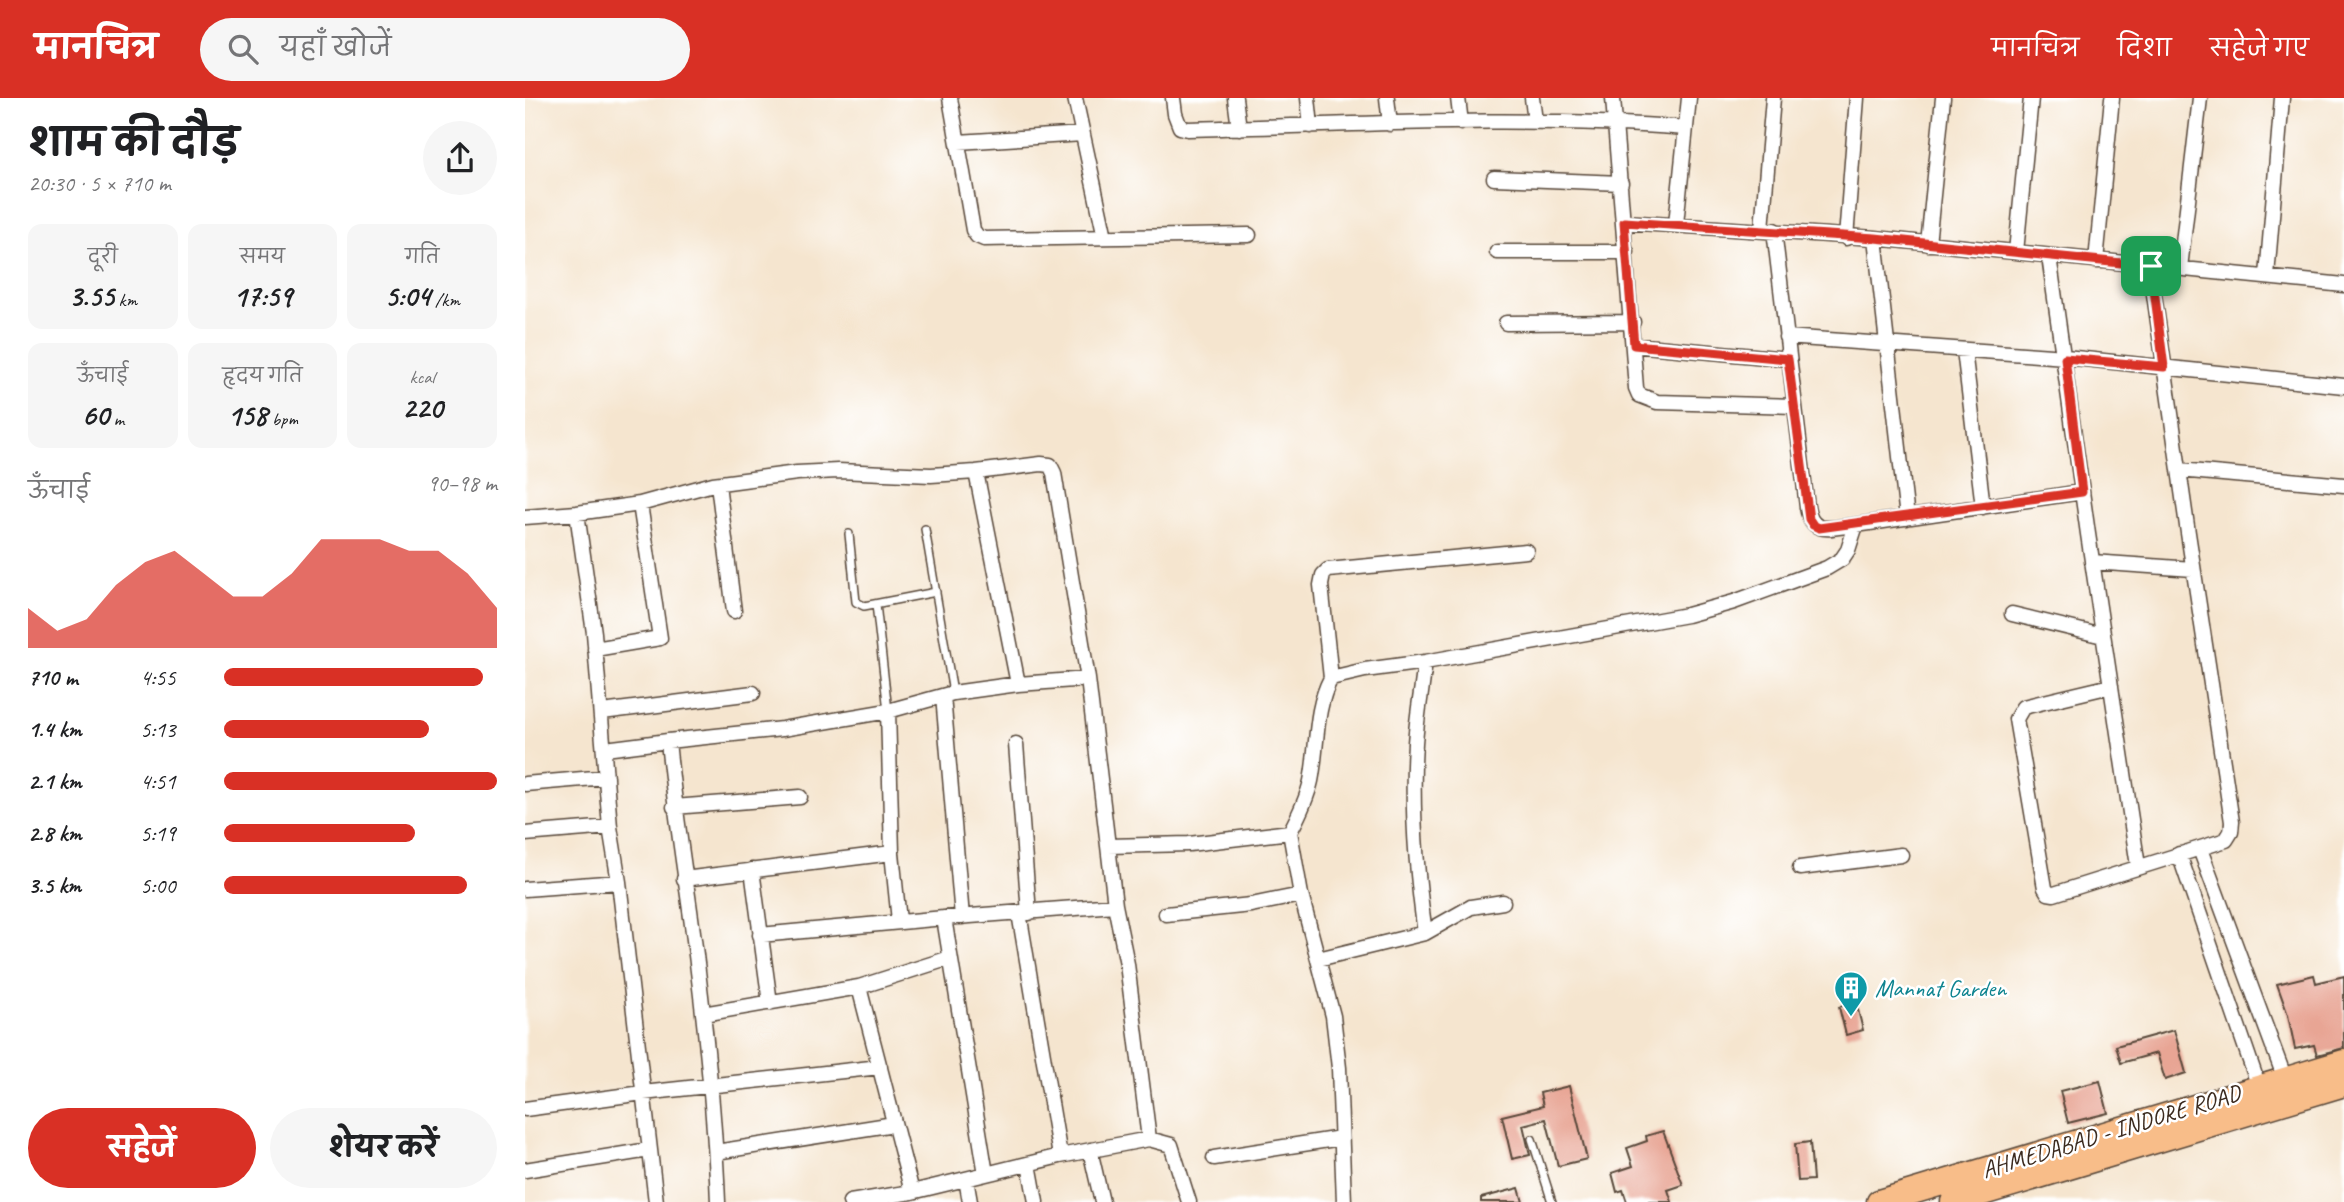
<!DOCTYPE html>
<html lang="hi">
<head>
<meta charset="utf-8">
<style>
  :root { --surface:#fff; --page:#f6f6f6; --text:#202124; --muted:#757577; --accent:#d93025 }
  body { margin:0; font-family:Caveat,"Playpen Sans Deva",sans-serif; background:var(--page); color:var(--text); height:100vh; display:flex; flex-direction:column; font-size:26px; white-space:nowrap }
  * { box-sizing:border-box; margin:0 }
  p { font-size:23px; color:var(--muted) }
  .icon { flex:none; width:38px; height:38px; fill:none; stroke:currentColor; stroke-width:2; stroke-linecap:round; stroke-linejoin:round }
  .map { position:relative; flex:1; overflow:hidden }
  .sheet { display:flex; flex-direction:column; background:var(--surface); width:525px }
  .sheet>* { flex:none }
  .pin { position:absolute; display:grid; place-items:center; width:60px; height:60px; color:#fff; margin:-30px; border-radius:14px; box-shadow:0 4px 10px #0006 }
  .round { display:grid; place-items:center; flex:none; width:74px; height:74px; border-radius:37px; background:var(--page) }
  .overview { display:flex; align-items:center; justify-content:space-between; height:119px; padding:0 28px }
  h1 { font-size:38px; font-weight:700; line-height:52px }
  .metrics { display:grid; grid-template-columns:repeat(3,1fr); gap:10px; height:119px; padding:7px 28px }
  .metrics div { display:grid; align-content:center; border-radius:14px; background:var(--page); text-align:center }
  .metrics b { font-size:30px; font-weight:700 }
  .metrics small { font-size:19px; font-weight:400 }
  .metrics p { font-size:19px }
  .chart { height:196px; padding:14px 28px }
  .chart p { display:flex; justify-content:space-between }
  .chart svg { width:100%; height:126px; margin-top:7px; fill:var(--accent); opacity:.7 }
  .action { display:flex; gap:14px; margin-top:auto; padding:14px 28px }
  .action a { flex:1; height:80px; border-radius:42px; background:var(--accent); color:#fff; font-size:28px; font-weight:700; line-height:80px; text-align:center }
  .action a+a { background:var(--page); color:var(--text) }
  ul { padding:0 28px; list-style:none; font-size:23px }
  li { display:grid; grid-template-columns:112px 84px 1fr; align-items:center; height:52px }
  li i { height:18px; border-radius:9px; background:var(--accent) }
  header { display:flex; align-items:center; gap:42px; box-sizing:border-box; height:98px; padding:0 35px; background:var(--accent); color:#fff }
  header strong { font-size:33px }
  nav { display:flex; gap:38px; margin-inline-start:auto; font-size:24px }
  .search { width:490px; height:63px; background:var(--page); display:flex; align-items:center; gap:18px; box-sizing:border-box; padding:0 24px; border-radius:38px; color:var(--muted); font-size:26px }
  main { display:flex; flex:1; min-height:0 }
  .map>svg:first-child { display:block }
  .building { fill:#e8a594 }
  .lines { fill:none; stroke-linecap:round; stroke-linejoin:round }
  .lane-casing { stroke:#574639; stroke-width:10 }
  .street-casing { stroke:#574639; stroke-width:17 }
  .highway-casing { stroke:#574639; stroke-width:27 }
  .lane { stroke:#fff; stroke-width:7 }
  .street { stroke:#fff; stroke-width:14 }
  .highway { stroke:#f8bd89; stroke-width:24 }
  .route-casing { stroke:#fff; stroke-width:14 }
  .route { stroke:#d93025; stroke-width:9 }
  .labels { text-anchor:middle; stroke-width:5; stroke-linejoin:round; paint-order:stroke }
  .culture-label { font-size:24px; fill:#0d838f; stroke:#fff; text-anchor:start }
  .street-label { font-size:24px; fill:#3b2a1e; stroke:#fff }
</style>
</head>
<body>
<header>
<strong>मानचित्र</strong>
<div class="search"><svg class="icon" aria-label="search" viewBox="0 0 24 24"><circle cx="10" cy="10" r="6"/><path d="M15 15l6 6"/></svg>यहाँ खोजें</div>
<nav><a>मानचित्र</a><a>दिशा</a><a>सहेजे गए</a></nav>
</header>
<main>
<section class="sheet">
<div class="overview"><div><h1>शाम की दौड़</h1><p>20:30 · 5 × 710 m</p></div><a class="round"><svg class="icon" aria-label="share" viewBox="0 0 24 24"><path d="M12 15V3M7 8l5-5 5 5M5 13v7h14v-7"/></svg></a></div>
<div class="metrics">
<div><p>दूरी</p><b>3.55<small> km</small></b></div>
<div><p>समय</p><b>17:59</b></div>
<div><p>गति</p><b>5:04<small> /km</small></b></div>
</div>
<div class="metrics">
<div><p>ऊँचाई</p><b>60<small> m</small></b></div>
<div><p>हृदय गति</p><b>158<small> bpm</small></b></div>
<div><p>kcal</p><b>220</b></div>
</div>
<div class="chart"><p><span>ऊँचाई</span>90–98 m</p>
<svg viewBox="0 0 160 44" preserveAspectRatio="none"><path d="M0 44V30L10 38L20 34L30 22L40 14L50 10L60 18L70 26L80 26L90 18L100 6L110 6L120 6L130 10L140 10L150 18L160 30V44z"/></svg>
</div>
<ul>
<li><b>710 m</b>4:55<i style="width:95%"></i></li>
<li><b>1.4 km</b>5:13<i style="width:75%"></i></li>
<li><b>2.1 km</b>4:51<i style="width:100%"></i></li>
<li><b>2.8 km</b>5:19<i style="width:70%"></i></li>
<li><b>3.5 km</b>5:00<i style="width:89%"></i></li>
</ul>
<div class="action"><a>सहेजें</a><a>शेयर करें</a></div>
</section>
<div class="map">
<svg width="1819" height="1104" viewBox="0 0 1819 1104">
  <rect width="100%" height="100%" fill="#fff"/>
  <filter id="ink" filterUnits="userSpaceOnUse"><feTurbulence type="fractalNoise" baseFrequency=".0143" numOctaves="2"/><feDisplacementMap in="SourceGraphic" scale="14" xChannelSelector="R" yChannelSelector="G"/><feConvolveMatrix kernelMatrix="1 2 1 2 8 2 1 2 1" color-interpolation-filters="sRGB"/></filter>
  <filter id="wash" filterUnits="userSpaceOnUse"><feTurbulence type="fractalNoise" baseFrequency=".00686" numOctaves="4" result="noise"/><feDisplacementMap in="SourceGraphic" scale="28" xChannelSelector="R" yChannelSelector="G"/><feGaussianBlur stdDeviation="1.57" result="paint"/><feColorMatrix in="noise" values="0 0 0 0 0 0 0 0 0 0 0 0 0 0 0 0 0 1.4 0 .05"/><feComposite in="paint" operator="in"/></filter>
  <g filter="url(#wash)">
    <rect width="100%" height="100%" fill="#f5e5cf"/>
    <g id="blocks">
      <path class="building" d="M1789,877l2,8 28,-7v72l-27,7 -3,-10 -19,4 -7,-34 -11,-31z
        M1331,904l7,28 -17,5 -7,-28z
        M1649,932l12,43 -21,7 -8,-27 -36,10 -5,-17z
        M1575,983l8,32 -40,10 -8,-32z
        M1044,988l18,73 -29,7 -12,-47 -23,6 7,30 -18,4 -10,-43 41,-10 -3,-13z
        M1138,1033l20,54 -15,5 4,12h-45l-4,-12 -6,2 -5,-19 21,-7 -6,-18 20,-7 -1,-5z
        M1285,1044l3,38 -15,1 -3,-37z
        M994,1090l4,14h-42v-4z"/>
    </g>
  </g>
  <g filter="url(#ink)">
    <use href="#blocks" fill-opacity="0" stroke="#574639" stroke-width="2"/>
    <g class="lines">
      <g class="lane-casing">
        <path id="lane" d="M400,431l28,164
          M324,436l7,68 8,4 72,-14
          M351,506l12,107
          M1007,1041l20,63"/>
      </g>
      <g class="street-casing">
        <path id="street" d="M425,0l23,132 4,6 7,3 265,-4
          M550,0l30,139
          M648,0l2,16 5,13 8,2c166,-4 332,-14 498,-1
          M710,0l4,30
          M783,0l3,28
          M862,0l3,26
          M933,0l3,25
          M1007,0l3,23
          M1088,0l23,290 3,7 18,7 137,4
          M433,44l125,-8
          M969,80l127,5
          M1099,124l251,16 469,47
          M1151,126l13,-126
          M1237,131l11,-131
          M1249,132l33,277c5,30 24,20 49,18l226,-33
          M1321,140l11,-140
          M1350,140l32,280
          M1403,146l15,-146
          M972,154h130
          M1491,154l15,-154
          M1524,158l39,278 50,332
          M1571,163l16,-163
          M1655,170l20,-170
          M1742,178l15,-178
          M981,225l127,-1
          M1261,239l279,20 279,29
          M1109,247l154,14
          M1439,252l19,157
          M1654,372l165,15
          M451,374l42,212
          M193,386l16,127
          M52,415l17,120 16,194 9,55 37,320
          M0,419l52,-4 63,-9 73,-20 84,-11 41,-2 93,4 45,-3 65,-8 9,1 4,8 34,206 20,167
          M1567,464l101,7
          M1487,516l91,22
          M70,551l65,-11 -20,-134
          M900,564c-3,27 -8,54 -10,81 -4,64 1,127 10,190
          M806,580l-10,-93 2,-10 5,-5 198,-19
          M1586,588l-88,21 -7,12 29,169 3,5 6,1 172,-54 5,-8 1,-10 -44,-289 -38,-267
          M418,598l19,221
          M363,613l4,142 7,68
          M77,614l151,-19
          M491,646l13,169
          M80,651l63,-8
          M0,686l81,-7
          M149,709l126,-10
          M765,734c9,-17 17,-33 21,-51 7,-35 3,-71 20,-103l34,-8 60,-8 262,-47 47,-13 93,-34 15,-9 6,-9 8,-25
          M0,736l85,-7
          M1675,751l85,230
          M1654,756l80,233
          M1275,770l101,-13
          M227,772l18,133
          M159,781l208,-26
          M0,791l94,-7
          M641,816l85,-9 50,-10
          M235,837l184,-17
          M793,861l107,-26 46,-26 32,-5
          M178,916l156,-27
          M0,1011l118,-16 237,-26
          M624,1041l-22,-175 -12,-59 -7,-59 81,-2 101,-12 11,63 32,121 6,52 5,134
          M565,1052l12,52
          M191,1054l178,-28
          M535,1058l89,-17 22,6 18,57
          M689,1060l127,-20
          M504,1066l7,38
          M0,1072l124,-20
          M461,1076l-42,-256 171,-13
          M441,1081l4,23
          M387,1094l-53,-205 91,-29
          M193,1104c-3,-80 -11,-160 -21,-239 -9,-74 -22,-148 -29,-222l114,-12 106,-18 65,-18 65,-9 70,-5
          M325,1104l62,-10 148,-36 -41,-243"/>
      </g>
      <g class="highway-casing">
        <path id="highway" d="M1354,1104l465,-140
          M1428,1104l391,-118"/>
      </g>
      <use href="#lane" class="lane"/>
      <use href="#street" class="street"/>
      <use href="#highway" class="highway"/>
    </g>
  </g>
  <g class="lines" filter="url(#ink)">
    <g class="route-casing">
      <path id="route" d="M1099,124l251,16 276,28 13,101 -99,-9 17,134 -263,36 -6,-3 -4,-6 -21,-160 -154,-14z"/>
    </g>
    <use href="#route" class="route"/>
  </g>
  <defs>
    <g id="building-pin" transform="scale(1.75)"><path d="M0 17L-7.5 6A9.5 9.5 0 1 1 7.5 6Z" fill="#0f9aa8" stroke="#fff"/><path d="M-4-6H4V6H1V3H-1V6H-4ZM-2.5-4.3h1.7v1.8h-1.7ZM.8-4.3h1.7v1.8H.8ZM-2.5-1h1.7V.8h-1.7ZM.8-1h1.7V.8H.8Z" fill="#fff"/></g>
  </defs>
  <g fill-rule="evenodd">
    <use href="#building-pin" x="1326" y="890"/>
  </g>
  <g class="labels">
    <g class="culture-label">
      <text x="1350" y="898">Mannat Garden</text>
    </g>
    <g class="street-label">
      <text transform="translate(1586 1033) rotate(-17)" y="8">AHMEDABAD - INDORE ROAD</text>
    </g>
  </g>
</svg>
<div class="pin" style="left:1626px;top:168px;background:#1e9e55"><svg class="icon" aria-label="arrive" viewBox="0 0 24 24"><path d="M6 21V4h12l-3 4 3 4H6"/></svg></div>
</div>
</main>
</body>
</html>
